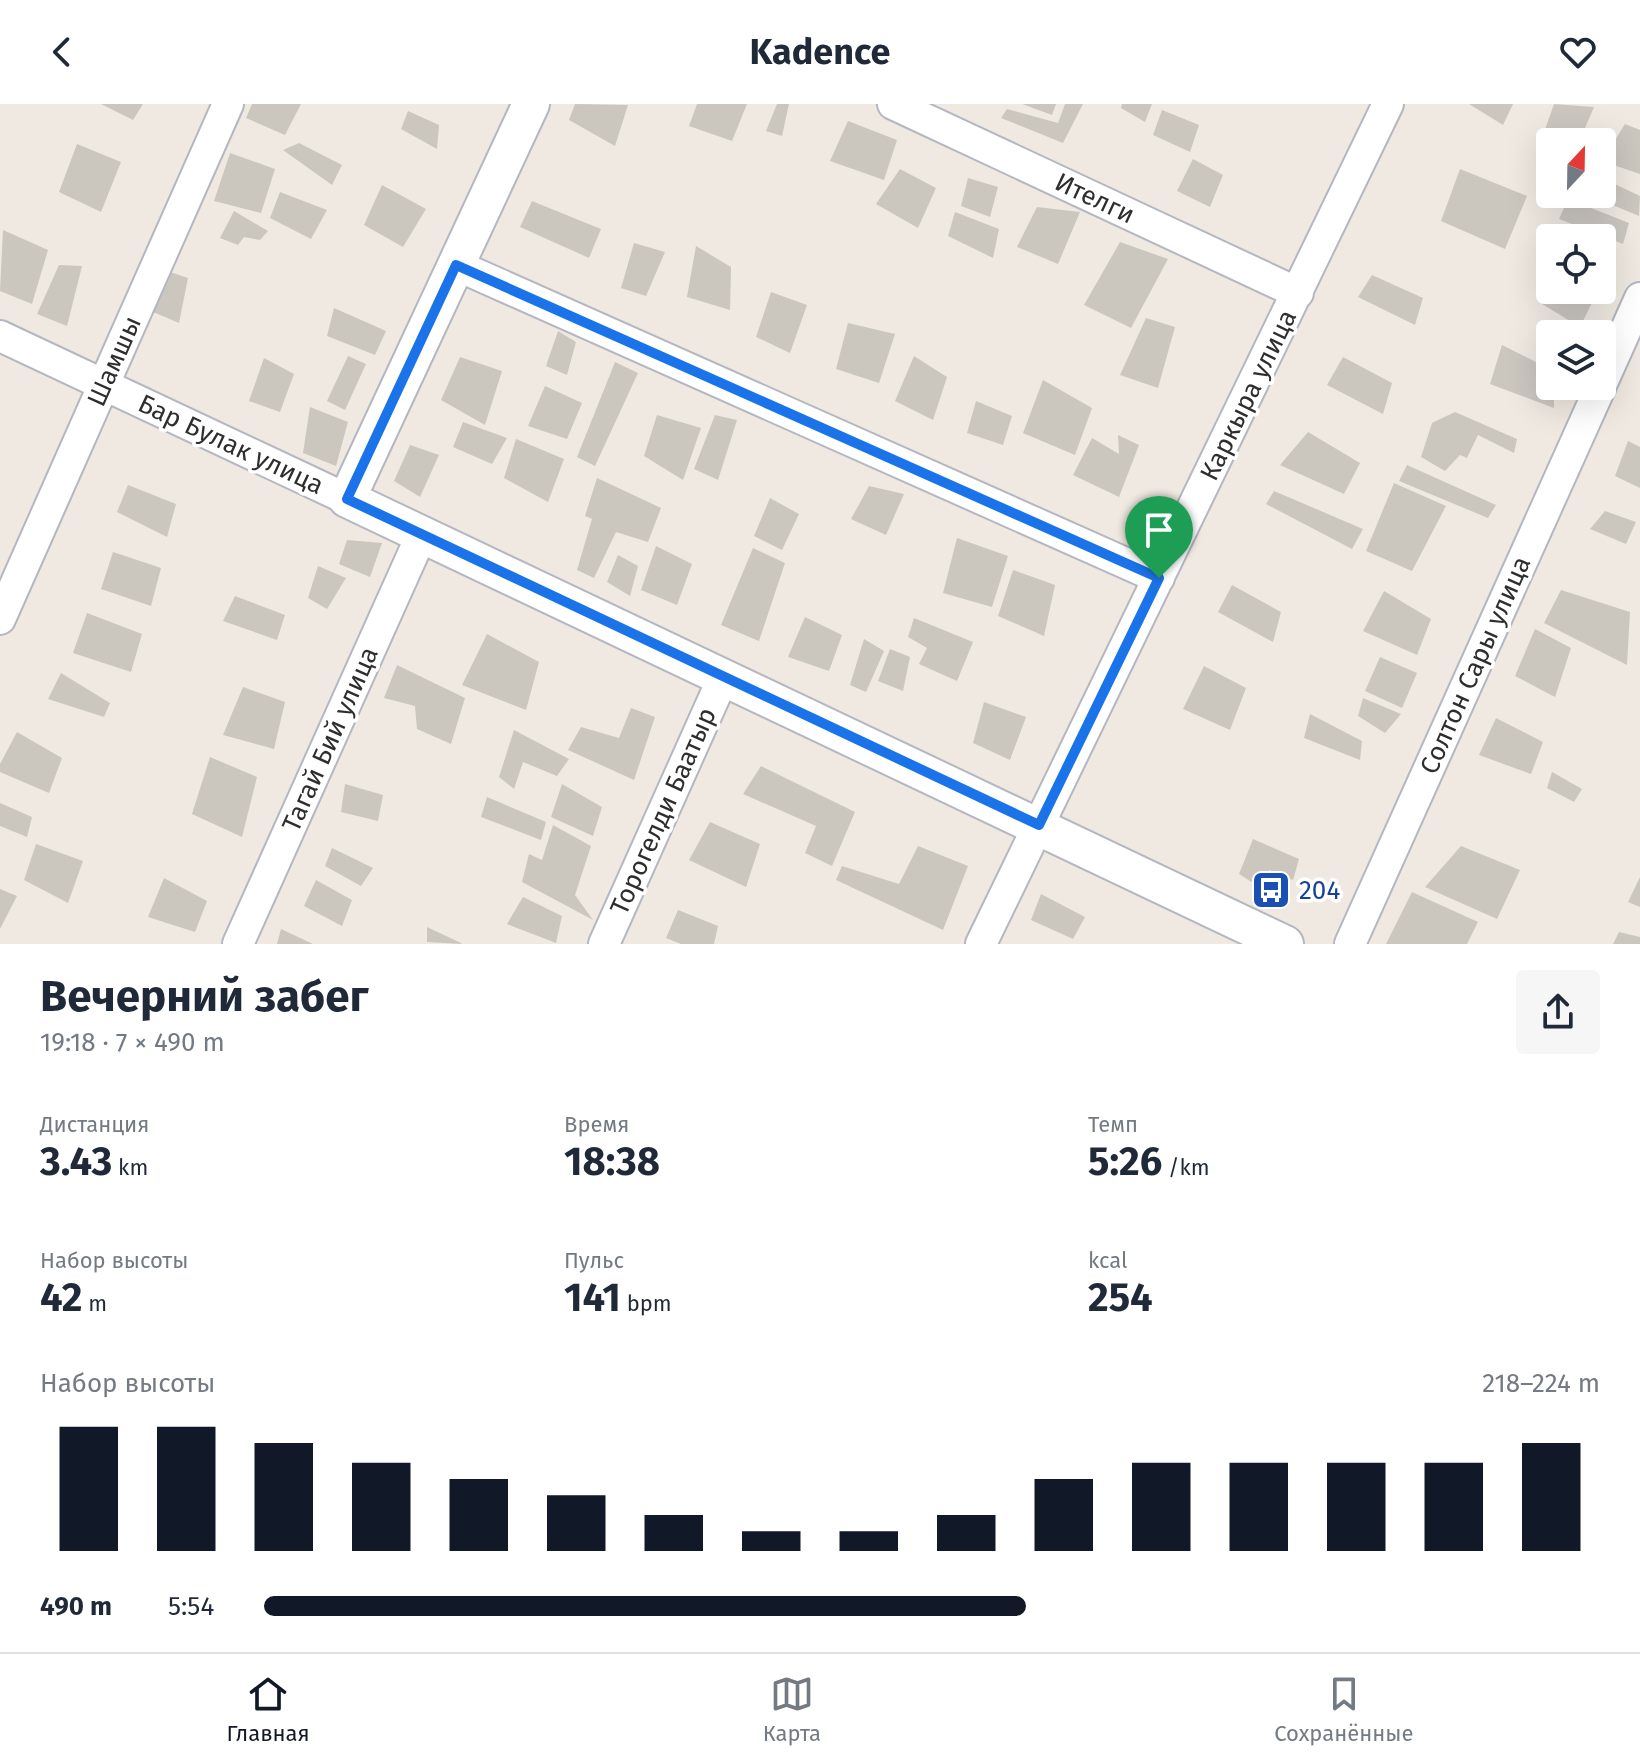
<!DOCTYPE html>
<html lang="ru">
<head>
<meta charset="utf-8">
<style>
  :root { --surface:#fff; --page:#f6f6f7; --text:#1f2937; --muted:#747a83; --line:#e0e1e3; --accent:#111827 }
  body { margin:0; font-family:"Fira Sans",sans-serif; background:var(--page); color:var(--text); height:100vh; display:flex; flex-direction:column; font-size:30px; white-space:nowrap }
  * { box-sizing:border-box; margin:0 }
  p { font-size:26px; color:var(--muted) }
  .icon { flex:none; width:44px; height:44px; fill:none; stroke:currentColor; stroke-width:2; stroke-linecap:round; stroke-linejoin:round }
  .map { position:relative; height:840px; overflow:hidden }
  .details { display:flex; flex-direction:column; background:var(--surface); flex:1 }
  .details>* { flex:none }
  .needle { width:52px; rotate:22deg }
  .controls { position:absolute; left:1536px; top:24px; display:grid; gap:16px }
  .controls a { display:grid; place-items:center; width:80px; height:80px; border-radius:8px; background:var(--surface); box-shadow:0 8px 32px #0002; font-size:40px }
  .pin { position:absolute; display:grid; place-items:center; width:68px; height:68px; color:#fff; margin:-82px -34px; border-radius:50% 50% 50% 0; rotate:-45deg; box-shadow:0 0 8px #0007 }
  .pin .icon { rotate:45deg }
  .round { display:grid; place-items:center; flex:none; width:84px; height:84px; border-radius:8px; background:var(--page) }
  .head { display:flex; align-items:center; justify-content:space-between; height:136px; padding:0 40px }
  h1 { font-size:44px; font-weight:700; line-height:60px }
  .figures { display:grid; grid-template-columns:repeat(3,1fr); gap:12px; height:136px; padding:8px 40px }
  .figures div { display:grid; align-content:center }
  .figures b { font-size:40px; font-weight:700 }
  .figures small { font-size:22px; font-weight:400 }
  .figures p { font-size:22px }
  .chart { height:224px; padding:16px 40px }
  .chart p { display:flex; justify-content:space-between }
  .chart svg { width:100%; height:144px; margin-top:8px; stroke:var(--accent); stroke-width:6 }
  ul { padding:0 40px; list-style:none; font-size:26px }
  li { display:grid; grid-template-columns:128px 96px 1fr; align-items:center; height:60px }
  li i { height:20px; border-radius:10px; background:var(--accent) }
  header { display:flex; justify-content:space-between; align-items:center; height:104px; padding:0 40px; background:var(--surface); font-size:36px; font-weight:700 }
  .menu { display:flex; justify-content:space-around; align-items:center; height:112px; border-top:2px solid var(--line); background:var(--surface); font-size:22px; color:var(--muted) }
  .menu a { display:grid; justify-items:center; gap:4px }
  .menu .current { color:var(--accent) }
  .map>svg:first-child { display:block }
  .building { fill:#cbc7bf }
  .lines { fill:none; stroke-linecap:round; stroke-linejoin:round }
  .minor-casing { stroke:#b4b7c1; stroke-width:34 }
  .tertiary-casing { stroke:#b4b7c1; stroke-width:40 }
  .minor { stroke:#fff; stroke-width:30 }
  .tertiary { stroke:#fff; stroke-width:36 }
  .route-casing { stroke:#fff; stroke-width:16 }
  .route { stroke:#1a73e8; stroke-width:10 }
  .labels { text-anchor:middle; stroke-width:7; stroke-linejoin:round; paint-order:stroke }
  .street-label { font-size:26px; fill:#2e2e2e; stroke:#fff }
  .transit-label { font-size:26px; fill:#164399; stroke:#fff; text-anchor:start }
</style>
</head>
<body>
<header><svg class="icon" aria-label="back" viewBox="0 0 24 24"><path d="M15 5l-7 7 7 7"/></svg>Kadence<svg class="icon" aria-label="heart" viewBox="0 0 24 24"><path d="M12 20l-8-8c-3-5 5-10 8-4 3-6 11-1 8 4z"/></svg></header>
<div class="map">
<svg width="1640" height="840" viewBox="0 0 1640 840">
  <rect width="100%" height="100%" fill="#efe9e1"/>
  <path class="building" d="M101,0h42l-10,16z
    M252,0h49l-16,31 -39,-17z
    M575,0l53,1 -13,41 -46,-26z
    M697,0h50l-15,37 -43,-15z
    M777,0h12l-7,32 -16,-5z
    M1022,0h34l-4,11z
    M1065,0h18l-20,39 -62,-25 6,-9 51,14z
    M1122,0h30l-7,18 -24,-14z
    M1469,0h44l-10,21z
    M1554,0l40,3 -15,35 -29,2 -9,-3z
    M1162,6l37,15 -9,27 -37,-17z
    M408,7l31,14 -2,24 -36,-20z
    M848,17l49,19 -13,40 -54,-19z
    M1625,20l15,6v44l-38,-13z
    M299,39l43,22 -10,20 -49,-35z
    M77,40l44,18 -20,50 -42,-20z
    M230,49l45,16 -14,44 -47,-12z
    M1193,55l30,16 -13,32 -33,-16z
    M900,65l36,19 -18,40 -42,-24z
    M1460,65l67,27 -22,53 -64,-28z
    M968,74l30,9 -8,30 -29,-11z
    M1602,74l38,18 -1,20 -53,-22h16z
    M382,81l44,24 -23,38 -39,-22z
    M280,88l47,18 -16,29 -41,-21z
    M1568,95l61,24 -6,21 -64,-25z
    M532,97l69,28 -12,29 -69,-31z
    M1037,103l43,5 -22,52 -41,-17z
    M234,107l34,20 -8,9 -16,-3 -6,8 -18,-7z
    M955,108l44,17 -6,29 -45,-22z
    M3,126l45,20 -16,54 -32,-13z
    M1120,138l48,17 -37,69 -47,-23z
    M634,139l31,9 -19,44 -25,-8z
    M696,142l35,21 -1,43 -43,-13z
    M59,161l23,1 -15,60 -30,-12z
    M167,167l21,7 -9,45 -26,-11z
    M1372,171l51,23 -8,27 -57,-28z
    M1548,186h19l25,13 -12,24 -38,-23z
    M771,188l36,13 -17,48 -34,-16z
    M334,204l52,23 -11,24 -48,-19z
    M1146,214l29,9 -17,61 -38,-13z
    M848,219l47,11 -16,49 -43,-14z
    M558,227l18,11 -9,33 -21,-9z
    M1502,241l48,24v17h4v22l-64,-24z
    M348,252l18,8 -21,46 -18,-9z
    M914,252l33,21 -14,43 -38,-19z
    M460,253l42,14 -17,54 -44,-25z
    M1343,253l49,26 -9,31 -56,-29z
    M264,254l30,16 -14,38 -31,-11z
    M615,258l23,11 -43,93 -18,-9z
    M1043,276l49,28 -17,47 -52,-22z
    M545,282l37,17 -15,36 -39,-13z
    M976,297l36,15 -9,29 -36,-12z
    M310,303l38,15 -12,44 -33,-13z
    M1455,308l62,27 -3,14 -36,-18 -11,23 -7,-3 -15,16 -24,-14 11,-34z
    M657,311l44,13 -18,52 -39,-24z
    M715,311l22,5 -19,60 -24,-11z
    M463,318l44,16 -15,26 -39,-17z
    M1308,328l52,31 -16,31 -64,-29z
    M1118,331l21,10 -20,52 -46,-22 19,-37 27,16z
    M516,335l48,20 -16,43 -44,-24z
    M1628,337l12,6v41l-25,-12z
    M410,341l29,10 -19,42 -26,-16z
    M1407,361l89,40 -8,13 -89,-37z
    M597,374l64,30 -13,34 -32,-10 -22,46 -17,-8 15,-51 -7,-3z
    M1394,379l52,23 -34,65 -46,-20z
    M128,381l48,19 -9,33 -50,-25z
    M869,382l35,8 -18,41 -35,-16z
    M1274,387l89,38 -11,20 -86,-45z
    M770,394l29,16 -17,36 -28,-14z
    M1605,407l31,11 -10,22 -36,-15z
    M957,434l51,18 -16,51 -49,-14z
    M347,436l35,3 -12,34 -31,-13z
    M656,442l36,18 -15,41 -36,-15z
    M753,444l32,15 -26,78 -38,-16z
    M113,448l48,16 -10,38 -50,-17z
    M618,451l20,11 -8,30 -23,-14z
    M318,462l28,12 -19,31 -19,-11z
    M1013,466l42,15 -11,51 -46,-20z
    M1232,481l49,27 -8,30 -55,-30z
    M1561,486l69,22 -3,53 -83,-42z
    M1384,487l47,28 -14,36 -54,-24z
    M235,492l50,19 -8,25 -54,-19z
    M87,509l55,21 -11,38 -58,-19z
    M805,513l37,18 -13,36 -41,-14z
    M914,514l59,24 -16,39 -38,-17 8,-16 -19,-11z
    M1535,525l36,19 -16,49 -40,-21z
    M487,530l52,28 -13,48 -64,-25z
    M864,535l20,12 -18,41 -16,-7z
    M890,545l20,8 -7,34 -25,-10z
    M1380,553l37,16 -15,35 -37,-17z
    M397,561l68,33 -14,46 -34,-15 -2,-23 -31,-8z
    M1204,562l42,22 -16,42 -47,-21z
    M61,569l49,30 -6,14 -56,-18z
    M243,583l42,15 -11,47 -51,-14z
    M1363,594l38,16 -16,19 -27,-17z
    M984,598l42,15 -16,43 -37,-17z
    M631,604l24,9 -21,63 -66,-30 13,-23 38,11z
    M1310,610l52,27 -2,19 -56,-22z
    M1496,614l47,24 -12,32 -52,-19z
    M514,626l55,29 -12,17 -34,-14 -9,27 -15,-12z
    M17,628l45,26 -13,35 -49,-21v-8z
    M210,653l47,20 -15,60 -50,-23z
    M761,662l94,46 -23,54 -27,-13 11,-27 -73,-32z
    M1552,668l30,17 -8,13 -27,-14z
    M345,680l38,11 -5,26 -37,-9z
    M562,680l40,23 -9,29 -42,-19z
    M487,693l59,25 -5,18 -60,-23z
    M0,699l32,14 -5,20 -27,-11z
    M710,718l50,22 -14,43 -57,-27z
    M553,721l38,21 -16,49 18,25 -71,-38 7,-28 13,6z
    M1253,735l46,20 -6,21 -24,-10 -5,20 -25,-16z
    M36,740l47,17 -15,42 -44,-23z
    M918,742l50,20 -25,64 -107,-50 6,-14 57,18z
    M1461,742l59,24 -23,49 -72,-32z
    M332,744l41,20 -12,18 -36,-20z
    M1640,773v30l-12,-5z
    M164,774l43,23 -12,31 -47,-15z
    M316,776l36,20 -10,26 -38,-20z
    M0,785l17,7 -17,33z
    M1412,788l66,30 -11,22h-81z
    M1041,790l44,23 -12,22 -42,-19z
    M523,793l39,19 -6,27 -49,-19z
    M678,806l40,16 -4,18h-33l-15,-6z
    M427,823l36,17 -36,-2z
    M281,825l32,15h-36z
    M1619,828l21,5v7h-27z"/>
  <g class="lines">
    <g class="minor-casing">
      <path id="minor" d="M893,0l405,189
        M456,161l703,313
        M0,232l347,163
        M1602,279l38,-85
        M0,515l228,-515
        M238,840l184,-410
        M604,840l119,-266
        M981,840l407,-840
        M1350,840l251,-558"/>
    </g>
    <g class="tertiary-casing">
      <path id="tertiary" d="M531,0l-184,395 938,445"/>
    </g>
    <use href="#minor" class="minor"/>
    <use href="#tertiary" class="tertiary"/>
  </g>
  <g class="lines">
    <g class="route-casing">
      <path id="route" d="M456,161l703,313 -120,247 -692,-326z"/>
    </g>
    <use href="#route" class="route"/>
  </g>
  <defs>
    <g id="bus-square" transform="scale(2)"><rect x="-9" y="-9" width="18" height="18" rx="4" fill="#1a4fb4" stroke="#fff"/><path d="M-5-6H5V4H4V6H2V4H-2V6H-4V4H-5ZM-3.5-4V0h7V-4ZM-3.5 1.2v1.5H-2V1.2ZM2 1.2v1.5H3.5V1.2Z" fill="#fff"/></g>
  </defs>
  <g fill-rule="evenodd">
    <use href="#bus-square" x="1271" y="786"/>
  </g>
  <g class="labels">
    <g class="street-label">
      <text transform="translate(1095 94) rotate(25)" y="9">Ителги</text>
      <text transform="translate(114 257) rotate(-66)" y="9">Шамшы</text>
      <text transform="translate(1248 291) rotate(-64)" y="9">Каркыра улица</text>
      <text transform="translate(231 340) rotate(25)" y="9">Бар Булак улица</text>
      <text transform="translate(1475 561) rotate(-66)" y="9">Солтон Сары улица</text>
      <text transform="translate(330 635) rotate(-66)" y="9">Тагай Бий улица</text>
      <text transform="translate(663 707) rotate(-66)" y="9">Торогелди Баатыр</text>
    </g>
    <g class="transit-label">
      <text x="1299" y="795">204</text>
    </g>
  </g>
</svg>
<div class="controls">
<a><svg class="needle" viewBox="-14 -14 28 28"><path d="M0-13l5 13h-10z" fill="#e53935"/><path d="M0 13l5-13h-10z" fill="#747a83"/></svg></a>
<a><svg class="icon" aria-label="locate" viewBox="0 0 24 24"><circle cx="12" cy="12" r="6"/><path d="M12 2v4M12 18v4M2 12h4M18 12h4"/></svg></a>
<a><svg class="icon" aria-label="layers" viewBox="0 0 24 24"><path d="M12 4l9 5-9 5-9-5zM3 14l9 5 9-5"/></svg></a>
</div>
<div class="pin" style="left:1159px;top:474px;background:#1e9e55"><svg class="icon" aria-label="arrive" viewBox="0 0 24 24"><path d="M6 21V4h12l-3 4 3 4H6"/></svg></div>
</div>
<section class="details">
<div class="head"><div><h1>Вечерний забег</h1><p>19:18 · 7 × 490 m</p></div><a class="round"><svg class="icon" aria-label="share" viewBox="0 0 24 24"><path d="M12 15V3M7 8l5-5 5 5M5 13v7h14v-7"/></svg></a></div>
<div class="figures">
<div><p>Дистанция</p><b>3.43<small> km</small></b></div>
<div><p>Время</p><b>18:38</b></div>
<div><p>Темп</p><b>5:26<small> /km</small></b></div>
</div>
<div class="figures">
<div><p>Набор высоты</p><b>42<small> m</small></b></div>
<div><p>Пульс</p><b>141<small> bpm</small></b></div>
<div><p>kcal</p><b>254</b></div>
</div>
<div class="chart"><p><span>Набор высоты</span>218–224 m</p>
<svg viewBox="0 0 160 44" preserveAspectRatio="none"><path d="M5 44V6M15 44V6M25 44V11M35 44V17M45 44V22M55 44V27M65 44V33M75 44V38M85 44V38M95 44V33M105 44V22M115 44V17M125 44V17M135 44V17M145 44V17M155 44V11"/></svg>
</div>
<ul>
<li><b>490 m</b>5:54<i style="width:57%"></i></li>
</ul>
</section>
<nav class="menu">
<a class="current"><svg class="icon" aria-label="home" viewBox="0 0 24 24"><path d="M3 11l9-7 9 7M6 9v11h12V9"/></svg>Главная</a>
<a><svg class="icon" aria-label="map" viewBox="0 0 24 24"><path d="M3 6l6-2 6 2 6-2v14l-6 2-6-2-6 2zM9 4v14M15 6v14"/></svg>Карта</a>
<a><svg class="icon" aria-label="saved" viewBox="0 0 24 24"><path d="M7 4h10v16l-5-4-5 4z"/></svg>Сохранённые</a>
</nav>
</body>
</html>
